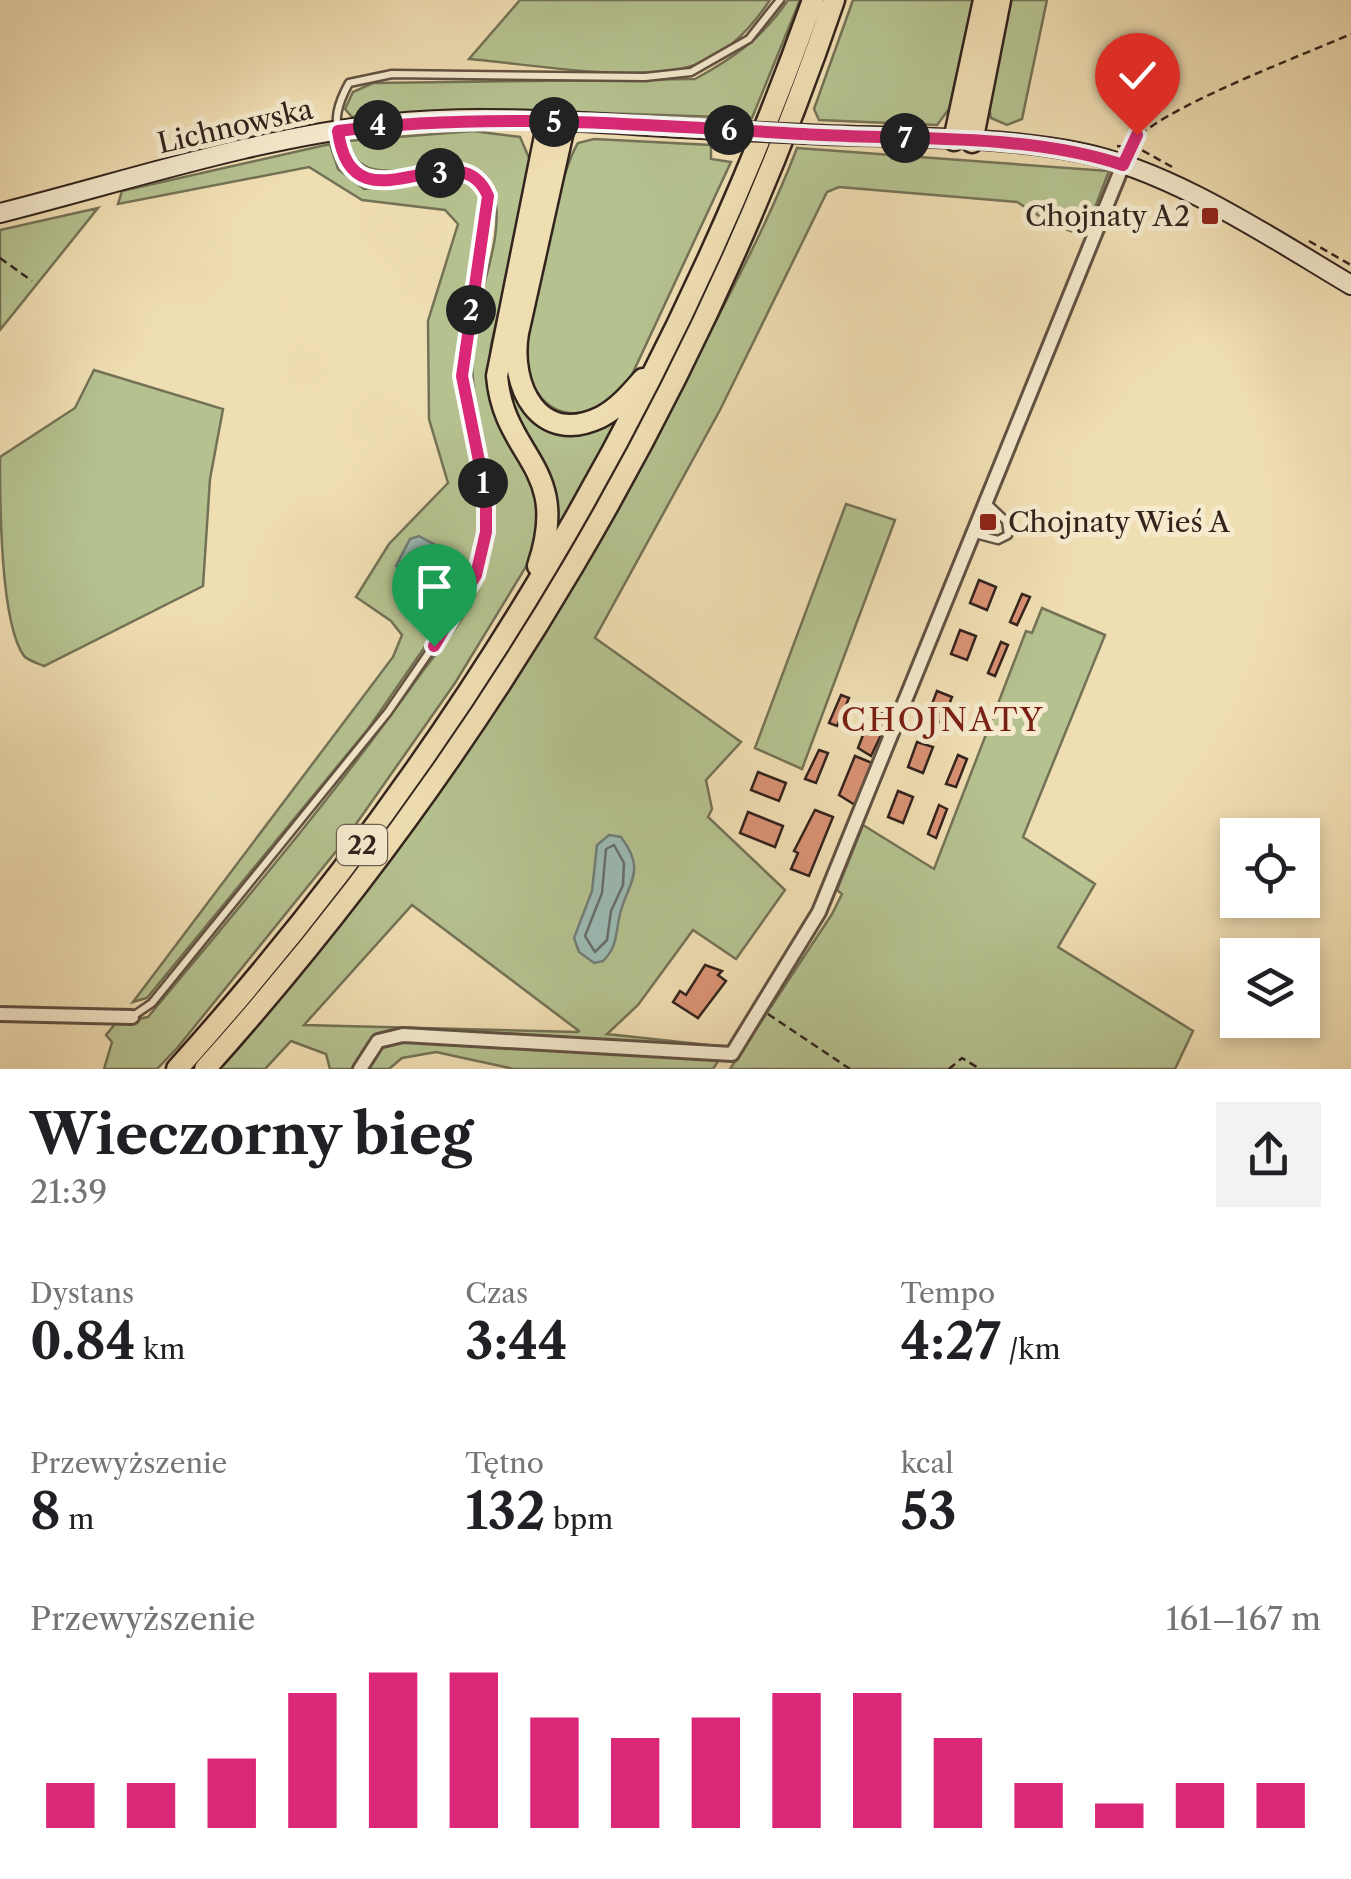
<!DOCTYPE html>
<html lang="pl">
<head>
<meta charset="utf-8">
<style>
  :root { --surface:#fff; --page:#f2f2f2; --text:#202124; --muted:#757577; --accent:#db2777 }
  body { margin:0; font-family:"Libre Caslon Text",serif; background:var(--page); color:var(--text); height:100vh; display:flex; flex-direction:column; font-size:38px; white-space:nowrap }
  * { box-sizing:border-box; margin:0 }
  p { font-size:32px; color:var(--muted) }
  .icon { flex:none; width:55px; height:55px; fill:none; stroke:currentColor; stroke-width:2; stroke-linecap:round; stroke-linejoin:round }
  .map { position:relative; height:1069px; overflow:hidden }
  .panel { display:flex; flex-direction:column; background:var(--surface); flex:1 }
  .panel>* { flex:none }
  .controls { position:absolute; left:1220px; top:818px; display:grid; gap:20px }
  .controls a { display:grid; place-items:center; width:100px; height:100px; border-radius:0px; background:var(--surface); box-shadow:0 5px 15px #0003; font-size:50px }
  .pin { position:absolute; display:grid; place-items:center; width:85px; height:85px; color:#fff; margin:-102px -42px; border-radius:50% 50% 50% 0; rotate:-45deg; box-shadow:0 0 10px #0007 }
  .pin .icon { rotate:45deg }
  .km { position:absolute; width:50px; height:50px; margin:-25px; border-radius:50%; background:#222; color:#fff; font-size:28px; line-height:50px; text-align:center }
  .round { display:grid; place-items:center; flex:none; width:105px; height:105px; border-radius:0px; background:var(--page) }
  .overview { display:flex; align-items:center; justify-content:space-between; height:170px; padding:0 30px }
  h1 { font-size:55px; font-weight:700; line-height:75px }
  .metrics { display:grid; grid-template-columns:repeat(3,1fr); gap:15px; height:170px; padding:10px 30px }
  .metrics div { display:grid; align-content:center }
  .metrics b { font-size:50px; font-weight:700 }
  .metrics small { font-size:28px; font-weight:400 }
  .metrics p { font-size:28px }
  .chart { height:280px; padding:20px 30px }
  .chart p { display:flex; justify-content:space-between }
  .chart svg { width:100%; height:180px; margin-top:10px; stroke:var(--accent); stroke-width:6 }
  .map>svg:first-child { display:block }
  .green { fill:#b5c290; stroke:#747256; stroke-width:2.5; fill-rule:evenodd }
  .water { fill:#9cbbb5; stroke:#727e78; stroke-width:2.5 }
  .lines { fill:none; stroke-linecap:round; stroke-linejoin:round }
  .shore { stroke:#676f69; stroke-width:2.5 }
  .building { fill:#da9274; stroke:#32231d; stroke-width:2.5 }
  .lane-casing { stroke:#625242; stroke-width:11 }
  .street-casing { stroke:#625242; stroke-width:18 }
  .secondary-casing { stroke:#32231d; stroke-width:22 }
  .primary-casing { stroke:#32231d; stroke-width:25 }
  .path { stroke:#32231d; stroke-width:2.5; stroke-dasharray:8 5; stroke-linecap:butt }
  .lane { stroke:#f5eace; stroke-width:6 }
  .street { stroke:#f5eace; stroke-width:12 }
  .secondary { stroke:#f5eace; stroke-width:18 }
  .primary { stroke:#f0deb3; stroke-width:20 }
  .secondary-bridge-casing { stroke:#32231d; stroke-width:22; stroke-linecap:butt }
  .secondary-bridge { stroke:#f5eace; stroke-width:18 }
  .route-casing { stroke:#fff; stroke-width:20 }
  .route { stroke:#db2777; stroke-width:12 }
  .poi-dot { fill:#8f2418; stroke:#f5eace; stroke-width:4 }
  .labels { text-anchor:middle; stroke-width:10; stroke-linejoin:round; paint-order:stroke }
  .shield { fill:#f5eace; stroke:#6c5f52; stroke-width:2.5 }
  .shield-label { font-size:25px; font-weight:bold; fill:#32231d }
  .street-label { font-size:28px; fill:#32231d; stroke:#f5eace }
  .poi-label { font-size:28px; fill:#32231d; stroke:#f5eace; text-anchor:end }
  .quarter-label { font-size:32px; letter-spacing:2.5px; fill:#7a1f14; stroke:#f5eace }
</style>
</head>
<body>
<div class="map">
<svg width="1351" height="1069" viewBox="0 0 1351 1069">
  <rect width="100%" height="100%" fill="#f0deb3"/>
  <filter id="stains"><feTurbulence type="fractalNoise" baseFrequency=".002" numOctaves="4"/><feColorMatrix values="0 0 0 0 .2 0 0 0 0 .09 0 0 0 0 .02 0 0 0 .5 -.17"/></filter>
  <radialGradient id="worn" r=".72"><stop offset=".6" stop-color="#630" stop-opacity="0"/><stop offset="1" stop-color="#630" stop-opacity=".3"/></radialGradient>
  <path class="green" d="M520,0h250c-18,27 -42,54 -75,65 -56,19 -166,-1 -226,-6z
    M788,0h12l-48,118 -273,-9 -127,8 -7,-8 8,-17 20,-9 322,-4c39,-21 68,-42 93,-79z
    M853,0h120l-24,109 -12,16 -118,-5 -5,-11z
    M1008,0h39l-25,119 -15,6 -16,-7 -4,-20z
    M473,131l47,6 13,30 -42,178 -2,30 50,115v34l-9,36 -75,123 -113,161 -164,203 -21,22h-53l8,-27 -6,-7 10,-12 32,-6c92,-111 185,-220 269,-338 21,-30 55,-65 65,-102 20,-82 -11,-145 -10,-225 0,-53 36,-112 21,-163 -19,-62 -129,22 -146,-48z
    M594,139l117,6v14l20,3 -101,217c-16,18 -39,40 -66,33 -25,-6 -39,-35 -40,-60 0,-33 37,-182 54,-209z
    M330,144l8,25 26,20 86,-12 20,4 14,20 -29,177 25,134 -7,56 -22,41 -83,120 -221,269 -14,4 260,-345 9,-22 -11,-14 -35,-24 33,-53 59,-61 -19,-64 -1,-98 30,-97 -13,-14 -83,-10 -53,-33 -191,37 4,-13z
    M797,148l312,23 -25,65 -32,-12 -35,-22 -178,-15 -12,5 -107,218 -125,228 146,104 -35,38 6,29 -4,8 77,73 -49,69 -43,-29 -55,75 -31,29 120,13 -14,22h-199l-78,-17 -34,6 -13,11h-59l-4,-15 -35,-13 -26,28h-48c192,-208 348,-450 475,-702 37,-72 76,-143 105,-219zM412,905l167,126 -1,1 -274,-7z
    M541,189l-23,211 12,16 58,15 30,-12 -64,117 -50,-148z
    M98,208l-98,122v-100z
    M94,370l129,39 -13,70 -7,107 -159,80c-7,-3 -15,-5 -20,-10 -24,-33 -24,-155 -24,-199l75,-49z
    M846,504l49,16 -93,249 -47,-21z
    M1042,608l63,27 -82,202 72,47 -37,63 135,84 -18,38h-445l102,-155 10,-20 -5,-4 26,-65 71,44 92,-238 6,2z"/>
  <path class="water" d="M419,536l31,17 -1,14 -14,19 -11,1 -28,-21 14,-27z
    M609,835l12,2c24,32 10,42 0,73 -6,21 -2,35 -18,51l-9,2 -15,-11 -5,-14 18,-47 5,-46z"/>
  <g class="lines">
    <path class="shore" d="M614,845l10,18 -1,22 -12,26 -4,29 -12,12 -10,-16 17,-43 4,-44z"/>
  </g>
  <path class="building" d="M979,580l17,7 -9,23 -17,-7z
    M1022,594l8,3 -13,28 -7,-3z
    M960,630l16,6 -9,24 -16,-6z
    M1001,642l7,3 -13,31 -7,-3z
    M937,691l15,6 -10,26 -15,-6z
    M841,695l8,3 -12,28 -8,-3z
    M873,709l17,7 -19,40 -13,-8z
    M917,742l16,5 -10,26 -15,-6z
    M819,750l9,3 -12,30 -11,-4z
    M958,755l9,4 -11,28 -10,-3z
    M855,756l17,7 -17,42 -16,-10z
    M758,772l28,11 -7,18 -28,-11z
    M898,791l15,6 -10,26 -15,-6z
    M939,805l8,4 -11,29 -8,-4z
    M815,810l18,7 -24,59 -18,-7 7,-16 -4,-2z
    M748,812l35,14 -8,21 -35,-14z
    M705,965l17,6 -4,4 8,6 -28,37 -25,-16 7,-11 6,4z"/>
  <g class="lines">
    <g class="lane-casing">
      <path id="lane" d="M975,534l23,6 10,-5 -2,-14 -18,-17
        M133,1016l19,-13 236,-291 64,-93 24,-44 7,-21 4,-41 -25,-151 26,-166c-26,-67 -131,33 -149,-53 -5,-25 -2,-38 10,-60l43,-9 253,3 46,-5 58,-33 31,-39"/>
    </g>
    <g class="street-casing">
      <path id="street" d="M0,1014l132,3
        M360,1069l18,-28 25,-6 329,19 87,-142 304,-747"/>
    </g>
    <g class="secondary-casing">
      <path id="secondary" d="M827,135c82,3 170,1 251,17 93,18 192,85 273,133
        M0,213c127,-32 255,-75 385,-89 111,-12 224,1 335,6"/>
    </g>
    <g class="primary-casing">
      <path id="primary" d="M565,122l-47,211c-9,53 21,114 83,84 17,-9 29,-23 42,-38
        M954,140l30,-140
        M972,142l28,-142
        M538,566c34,-101 -34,-107 -41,-190l51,-255
        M177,1069c280,-311 496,-675 636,-1069
        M205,1069c277,-309 495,-676 629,-1069"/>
    </g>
    <path class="path" d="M1132,145c15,-32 179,-93 219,-111
      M1117,146l21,2 36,20
      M1309,241l42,24
      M0,258l32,23
      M768,1014l82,55
      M949,1069l13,-11 18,11"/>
    <use href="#lane" class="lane"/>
    <use href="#street" class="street"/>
    <use href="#secondary" class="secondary"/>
    <use href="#primary" class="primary"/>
    <g class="secondary-bridge-casing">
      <path id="secondary-bridge" d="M720,130l107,5"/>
    </g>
    <use href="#secondary-bridge" class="secondary-bridge"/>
  </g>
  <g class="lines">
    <g class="route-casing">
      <path id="route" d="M434,646l42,-71 10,-43v-36l-24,-120 26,-180c-29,-71 -136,43 -150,-65 160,-21 323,-4 484,4 99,5 207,-1 301,30l14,-30"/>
    </g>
    <use href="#route" class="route"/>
  </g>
  <g class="poi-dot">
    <rect x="1200" y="206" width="20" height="20" rx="5"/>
    <rect x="978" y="512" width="20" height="20" rx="5"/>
  </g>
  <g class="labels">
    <rect class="shield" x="337" y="825" width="50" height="40" rx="8"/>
    <g class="shield-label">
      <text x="362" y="854">22</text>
    </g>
    <g class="street-label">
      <text transform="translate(235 126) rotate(-13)" y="10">Lichnowska</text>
    </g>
    <g class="poi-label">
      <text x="1190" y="226">Chojnaty A2</text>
      <text x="1008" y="532" text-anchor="start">Chojnaty Wieś A</text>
    </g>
    <g class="quarter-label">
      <text x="943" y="731">CHOJNATY</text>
    </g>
  </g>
  <rect width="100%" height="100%" filter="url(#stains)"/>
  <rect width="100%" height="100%" fill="url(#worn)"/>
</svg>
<div class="controls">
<a><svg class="icon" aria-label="locate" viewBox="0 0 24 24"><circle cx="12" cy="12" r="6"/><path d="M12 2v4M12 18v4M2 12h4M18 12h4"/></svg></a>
<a><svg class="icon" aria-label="layers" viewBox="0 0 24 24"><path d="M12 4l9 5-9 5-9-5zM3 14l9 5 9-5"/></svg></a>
</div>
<div class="pin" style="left:434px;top:646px;background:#1e9e55"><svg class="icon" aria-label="arrive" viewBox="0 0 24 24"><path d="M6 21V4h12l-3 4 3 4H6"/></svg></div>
<div class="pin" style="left:1137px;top:135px;background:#d93025"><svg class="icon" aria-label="check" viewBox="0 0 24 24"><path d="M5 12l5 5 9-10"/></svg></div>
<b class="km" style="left:483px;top:483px">1</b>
<b class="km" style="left:471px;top:310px">2</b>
<b class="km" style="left:440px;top:173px">3</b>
<b class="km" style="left:378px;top:125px">4</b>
<b class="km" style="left:554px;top:122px">5</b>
<b class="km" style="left:729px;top:130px">6</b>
<b class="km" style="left:905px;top:138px">7</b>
</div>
<section class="panel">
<div class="overview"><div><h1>Wieczorny bieg</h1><p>21:39</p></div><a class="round"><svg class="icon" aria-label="share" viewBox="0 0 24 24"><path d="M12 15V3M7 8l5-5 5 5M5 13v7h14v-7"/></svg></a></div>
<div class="metrics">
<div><p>Dystans</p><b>0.84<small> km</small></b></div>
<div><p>Czas</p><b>3:44</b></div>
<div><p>Tempo</p><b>4:27<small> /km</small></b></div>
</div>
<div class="metrics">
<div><p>Przewyższenie</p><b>8<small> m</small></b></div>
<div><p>Tętno</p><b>132<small> bpm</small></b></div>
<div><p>kcal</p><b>53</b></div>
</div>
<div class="chart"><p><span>Przewyższenie</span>161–167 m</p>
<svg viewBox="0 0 160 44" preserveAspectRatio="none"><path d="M5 44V33M15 44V33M25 44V27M35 44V11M45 44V6M55 44V6M65 44V17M75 44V22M85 44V17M95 44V11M105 44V11M115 44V22M125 44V33M135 44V38M145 44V33M155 44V33"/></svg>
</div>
</section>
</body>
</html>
